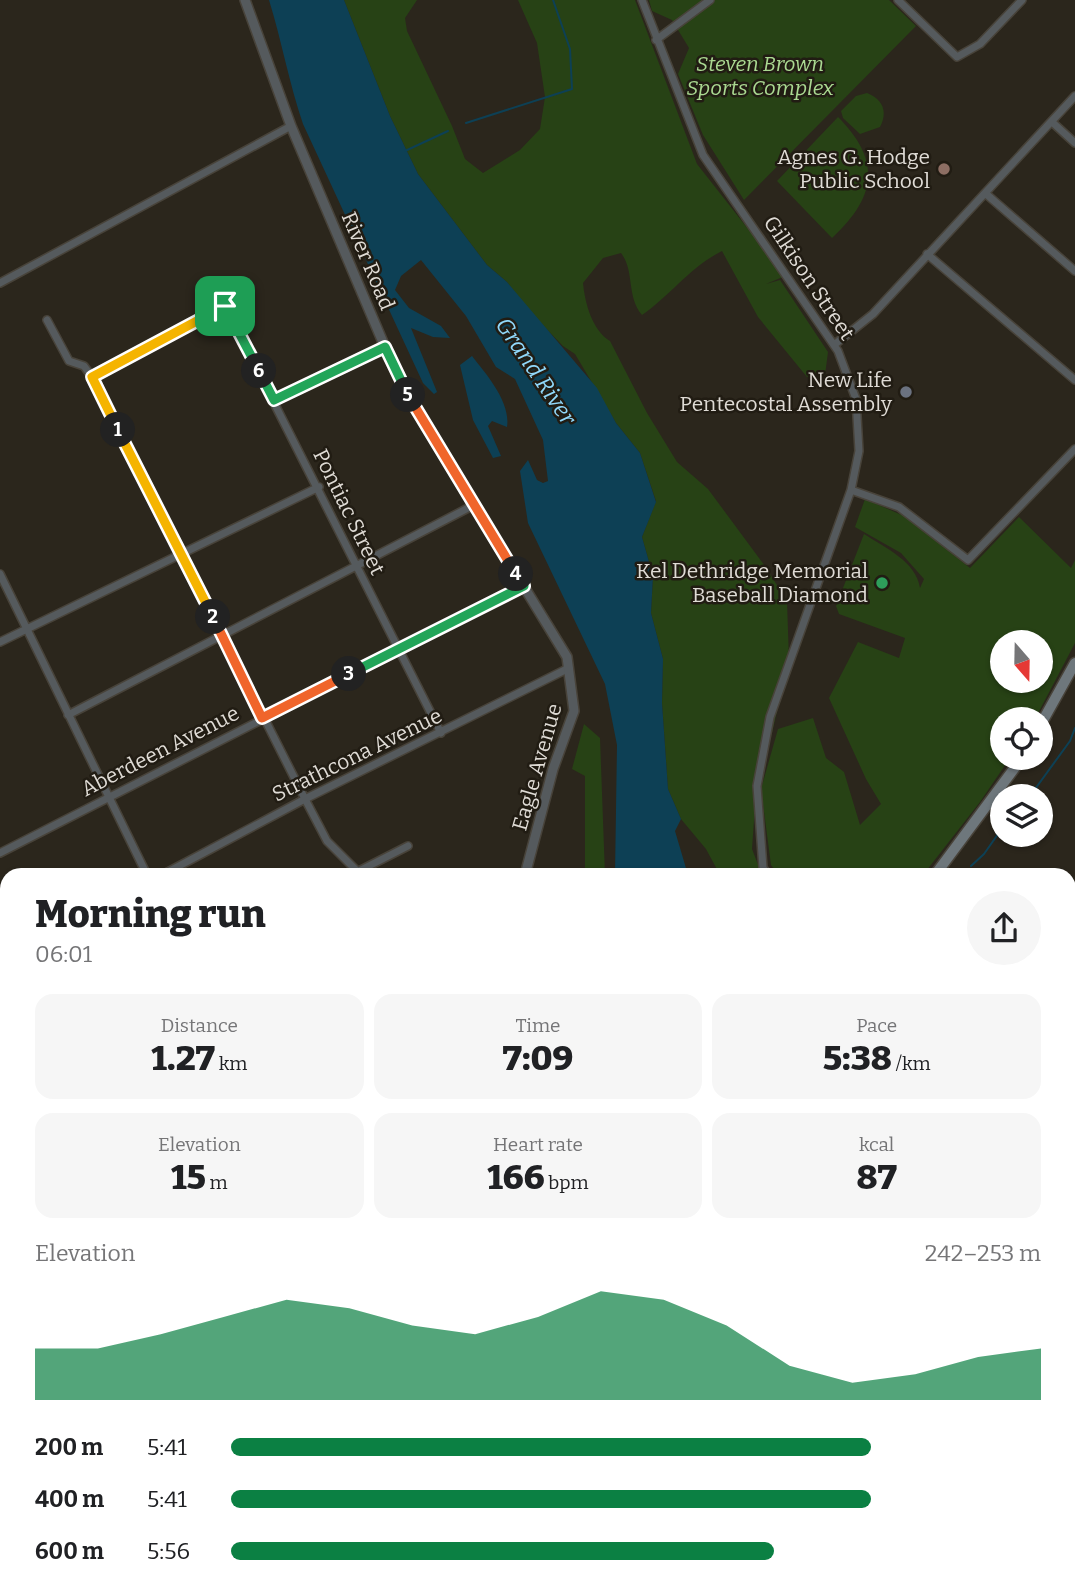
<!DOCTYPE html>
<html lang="en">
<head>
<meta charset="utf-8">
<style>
  :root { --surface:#fff; --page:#f6f6f6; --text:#202124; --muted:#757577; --accent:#0b8043 }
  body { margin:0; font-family:Bitter,serif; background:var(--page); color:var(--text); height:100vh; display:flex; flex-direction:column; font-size:26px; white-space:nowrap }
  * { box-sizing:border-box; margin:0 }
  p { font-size:23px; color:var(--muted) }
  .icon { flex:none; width:38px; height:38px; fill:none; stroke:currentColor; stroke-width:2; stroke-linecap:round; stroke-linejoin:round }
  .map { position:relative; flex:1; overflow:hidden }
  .details { position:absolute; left:0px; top:868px; width:1076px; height:726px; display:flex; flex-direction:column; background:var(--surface); border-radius:21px 21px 0 0; box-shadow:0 2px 5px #0004 }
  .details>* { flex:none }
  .needle { width:46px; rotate:160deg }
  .controls { position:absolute; left:990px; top:630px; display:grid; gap:14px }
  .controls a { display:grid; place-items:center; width:63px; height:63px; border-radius:50%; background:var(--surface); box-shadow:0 2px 5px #0004; font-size:35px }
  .pin { position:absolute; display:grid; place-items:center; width:60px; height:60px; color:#fff; margin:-30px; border-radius:14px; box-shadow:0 4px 10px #0006 }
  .km { position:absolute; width:35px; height:35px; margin:-18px; border-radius:50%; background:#222; color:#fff; font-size:19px; line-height:35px; text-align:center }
  .round { display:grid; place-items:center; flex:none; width:74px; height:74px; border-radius:37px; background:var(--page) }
  .summary { display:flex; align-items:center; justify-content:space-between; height:119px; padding:0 35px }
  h1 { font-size:38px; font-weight:800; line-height:52px }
  .figures { display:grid; grid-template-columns:repeat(3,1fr); gap:10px; height:119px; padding:7px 35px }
  .figures div { display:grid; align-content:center; border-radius:18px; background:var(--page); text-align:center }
  .figures b { font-size:35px; font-weight:800 }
  .figures small { font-size:19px; font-weight:400 }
  .figures p { font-size:19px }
  .chart { height:196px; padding:14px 35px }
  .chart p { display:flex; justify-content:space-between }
  .chart svg { width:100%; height:126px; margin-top:7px; fill:var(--accent); opacity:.7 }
  ul { padding:0 35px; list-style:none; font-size:23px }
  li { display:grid; grid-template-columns:112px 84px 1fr; align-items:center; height:52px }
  li i { height:18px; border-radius:9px; background:var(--accent) }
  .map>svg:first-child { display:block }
  .commercial { fill:#312a3a }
  .green { fill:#274215; fill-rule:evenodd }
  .water { fill:#0d4055 }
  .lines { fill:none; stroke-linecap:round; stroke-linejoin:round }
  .stream { stroke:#0d4055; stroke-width:2 }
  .minor-casing { stroke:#48433a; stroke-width:10 }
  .tertiary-casing { stroke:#48433a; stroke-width:12 }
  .secondary-casing { stroke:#48433a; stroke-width:13 }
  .minor { stroke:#555a5d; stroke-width:7 }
  .tertiary { stroke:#555a5d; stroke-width:9 }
  .secondary { stroke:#6e777c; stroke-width:10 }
  .rail { stroke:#a7a39b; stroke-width:2; stroke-dasharray:14 7; stroke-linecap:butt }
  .split-1-casing { stroke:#fff; stroke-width:14 }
  .split-2-casing { stroke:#fff; stroke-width:14 }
  .split-3-casing { stroke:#fff; stroke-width:14 }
  .split-4-casing { stroke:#fff; stroke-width:14 }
  .split-5-casing { stroke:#fff; stroke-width:14 }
  .split-6-casing { stroke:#fff; stroke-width:14 }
  .split-7-casing { stroke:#fff; stroke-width:14 }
  .split-1 { stroke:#f5b400; stroke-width:9 }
  .split-2 { stroke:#f5b400; stroke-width:9 }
  .split-3 { stroke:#f0652b; stroke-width:9 }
  .split-4 { stroke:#22a559; stroke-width:9 }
  .split-5 { stroke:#f0652b; stroke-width:9 }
  .split-6 { stroke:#22a559; stroke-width:9 }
  .split-7 { stroke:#22a559; stroke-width:9 }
  .education-dot { fill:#8d6e63; stroke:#211c13; stroke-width:2.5 }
  .worship-dot { fill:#6b7280; stroke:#211c13; stroke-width:2.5 }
  .leisure-dot { fill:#2e9e5b; stroke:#211c13; stroke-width:2.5 }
  .labels { text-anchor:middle; stroke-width:5; stroke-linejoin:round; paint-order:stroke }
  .park-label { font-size:21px; font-style:italic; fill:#aad991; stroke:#211c13 }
  .poi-label { font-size:21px; fill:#dfdbd5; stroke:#211c13; text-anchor:end }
  .street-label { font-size:21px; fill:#dfdbd5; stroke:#211c13 }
  .water-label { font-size:23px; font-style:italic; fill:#90d8fa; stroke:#211c13 }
</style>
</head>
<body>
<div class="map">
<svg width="1075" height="1593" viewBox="0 0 1075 1593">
  <rect width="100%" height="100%" fill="#2b261c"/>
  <path class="commercial" d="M1069,1403l6,3v187h-242l-3,-6h239z
    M616,1587h188l2,6h-200z"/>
  <path class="green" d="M344,0h73l-12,18 2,13 45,95 13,33 18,14 37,-23 20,-21 5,-32 -8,-54 -19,-43h117l62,164 88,112 -19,8 14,-4 48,72 -3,23 -7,6 -11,-4 -49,-60 -36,-66c-32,16 -51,44 -80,64 -16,-19 -7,-44 -21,-62l-18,5 -20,25c2,20 9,47 27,58l37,72 30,49 31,27 57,77 22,35 2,59 -34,146 -3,43 10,26h-42l-14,-26 -25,-30 -13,-30 -6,-86 1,-44 -12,-46 2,-37 -11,-39 14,-36 -16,-48 -24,-30 -41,-69 -12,-8 -34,-35 -22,-29 -20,-17 -69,-91 -28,-58z
    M649,0h240l27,26 -172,174 -41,-65 -25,-61 11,-26 -17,-28 -20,-9z
    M867,93c16,6 21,19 13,34l-20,7 -17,-16 -2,-7 15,-15z
    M838,117c45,45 37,81 -6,121l-55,-57z
    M865,499l39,17 66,52 49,-51 52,51 4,-8v83l-40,76h-32v39h7l-30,44 -57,73h-145l-7,-10 -10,-76 17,-60 35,-11 13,40 18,14 16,53 21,-21 -15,-25 -37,-81 29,-56 41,16 6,-20 -66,-24 -3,-8 28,-72c21,14 52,27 56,54l4,-9 -23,-26 -46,-26zM1003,642h38v39h-38z
    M584,724l16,14 5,137h-20v-99l-13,-7z
    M7,1000v107l-7,-6v-97z"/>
  <path class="water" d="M269,0h75l46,116 28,58 69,91 20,17 90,106 19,35 24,30 16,49 -14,35 11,39 -2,37 12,46 -1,44 6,86 13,30 -6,12 13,44h-73l2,-130 -12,-61 -77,-161 -8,-52 8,-11 9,20 6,3 5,-2 -5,-41 -28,-61 -19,-12 -30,-51 -45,-56 -20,16 -6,14 14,18 32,18 9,12 -17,-1 -22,-9 26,64 -3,2 -11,-11 -120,-259c-14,-41 -21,-82 -34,-124z
    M472,356c14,18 39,46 35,71l-15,-6 -4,5 13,30 -8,2 -20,-38 -13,-55z
    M1069,1172l6,6v114l-6,-8z"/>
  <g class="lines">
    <path class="stream" d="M466,123l106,-34 -2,-40 -17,-49
      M405,151l43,-20
      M1030,796l40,-55 5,-13
      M971,866l13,-12 19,-27
      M0,1580l7,2
      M19,1587l14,6"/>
    <g class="minor-casing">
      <path id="minor" d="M642,0l61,155 135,196 18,48 3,52 -8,39 -81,227 -13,69 6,82 6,7
        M898,0l59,57 23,-13 42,-44
        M656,40l54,-40
        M1052,122l23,21
        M985,193l90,78
        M927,254l148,126
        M0,283l291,-157
        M225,306l216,427
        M47,320l22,41 15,5 8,11 213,422 22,42 30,30
        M834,345l39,-31 202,-218
        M92,377l158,-84
        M274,400l111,-53
        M851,490l48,17 69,53 107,-111
        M0,574l147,301
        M0,642l319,-155
        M68,715l406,-210
        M0,853l524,-267
        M355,873l53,-27
        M162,875l143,-76 264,-131
        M1069,923l6,2
        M1069,1076l6,2
        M0,1113l7,6
        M0,1263l7,-8
        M0,1302l7,7
        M0,1467l7,3
        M157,1593l4,-6"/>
    </g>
    <g class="tertiary-casing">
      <path id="tertiary" d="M245,0l46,126 94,221 32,65 150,245 7,54 -21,58 -28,106
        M0,1546l7,3
        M104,1587l15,6
        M817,1587l3,6"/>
    </g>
    <g class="secondary-casing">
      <path id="secondary" d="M1041,724l34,-61
        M935,875l87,-117
        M0,937l7,6
        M516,1587l1,6
        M528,1587v6"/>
    </g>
    <use href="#minor" class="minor"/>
    <use href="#tertiary" class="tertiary"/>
    <use href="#secondary" class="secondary"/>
    <path class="rail" d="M0,1486l7,2
      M234,1587l18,6"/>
  </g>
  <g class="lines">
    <g class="split-1-casing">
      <path id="split-1" d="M118,430l-26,-53 133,-71"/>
    </g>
    <g class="split-2-casing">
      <path id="split-2" d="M118,430l95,187"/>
    </g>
    <g class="split-3-casing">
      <path id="split-3" d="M213,617l49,101 87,-44"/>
    </g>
    <g class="split-4-casing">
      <path id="split-4" d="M349,674l175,-88 -8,-12"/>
    </g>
    <g class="split-5-casing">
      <path id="split-5" d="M408,395l108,179"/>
    </g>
    <g class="split-6-casing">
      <path id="split-6" d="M259,371l15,29 111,-53 23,48"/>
    </g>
    <g class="split-7-casing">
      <path id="split-7" d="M225,306l34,65"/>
    </g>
    <use href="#split-1" class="split-1"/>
    <use href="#split-2" class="split-2"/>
    <use href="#split-3" class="split-3"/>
    <use href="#split-4" class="split-4"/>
    <use href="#split-5" class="split-5"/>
    <use href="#split-6" class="split-6"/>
    <use href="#split-7" class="split-7"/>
  </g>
  <circle class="education-dot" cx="944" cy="169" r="7"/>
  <circle class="worship-dot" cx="906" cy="392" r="7"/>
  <circle class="leisure-dot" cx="882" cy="583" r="7"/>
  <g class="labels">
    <g class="park-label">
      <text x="760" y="71">Steven Brown<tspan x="760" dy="24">Sports Complex</tspan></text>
    </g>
    <g class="poi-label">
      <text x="930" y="164">Agnes G. Hodge<tspan x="930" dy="24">Public School</tspan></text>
      <text x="892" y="387">New Life<tspan x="892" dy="24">Pentecostal Assembly</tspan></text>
      <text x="868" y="578">Kel Dethridge Memorial<tspan x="868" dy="24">Baseball Diamond</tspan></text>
    </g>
    <g class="street-label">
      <text transform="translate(368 261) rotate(67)" y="7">River Road</text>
      <text transform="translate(809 278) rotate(56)" y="7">Gilkison Street</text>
      <text transform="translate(349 512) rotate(64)" y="7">Pontiac Street</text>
      <text transform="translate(160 751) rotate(-27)" y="7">Aberdeen Avenue</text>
      <text transform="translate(357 755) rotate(-26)" y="7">Strathcona Avenue</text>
      <text transform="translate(537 767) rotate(-74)" y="7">Eagle Avenue</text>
    </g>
    <g class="water-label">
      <text transform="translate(536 371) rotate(56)" y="8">Grand River</text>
    </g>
  </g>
</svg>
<div class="controls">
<a><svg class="needle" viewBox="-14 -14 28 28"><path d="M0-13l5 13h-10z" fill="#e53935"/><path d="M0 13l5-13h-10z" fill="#757577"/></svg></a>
<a><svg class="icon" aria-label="locate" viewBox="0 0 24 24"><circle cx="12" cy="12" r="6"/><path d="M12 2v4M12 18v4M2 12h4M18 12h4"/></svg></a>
<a><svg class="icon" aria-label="layers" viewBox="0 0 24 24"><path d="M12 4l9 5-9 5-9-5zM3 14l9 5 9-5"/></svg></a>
</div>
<div class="pin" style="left:225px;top:306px;background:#1e9e55"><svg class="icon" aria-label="arrive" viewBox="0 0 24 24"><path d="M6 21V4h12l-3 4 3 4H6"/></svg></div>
<b class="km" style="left:118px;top:430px">1</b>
<b class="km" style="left:213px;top:617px">2</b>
<b class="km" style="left:349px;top:674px">3</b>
<b class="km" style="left:516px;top:574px">4</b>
<b class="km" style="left:408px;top:395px">5</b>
<b class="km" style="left:259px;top:371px">6</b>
<section class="details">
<div class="summary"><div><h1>Morning run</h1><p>06:01</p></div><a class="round"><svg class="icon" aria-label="share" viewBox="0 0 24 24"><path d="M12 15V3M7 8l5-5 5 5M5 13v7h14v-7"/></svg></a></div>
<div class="figures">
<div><p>Distance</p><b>1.27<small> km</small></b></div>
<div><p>Time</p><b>7:09</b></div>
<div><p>Pace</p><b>5:38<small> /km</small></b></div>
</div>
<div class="figures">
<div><p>Elevation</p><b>15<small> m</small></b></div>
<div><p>Heart rate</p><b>166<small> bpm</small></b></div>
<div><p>kcal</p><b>87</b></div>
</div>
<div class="chart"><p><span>Elevation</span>242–253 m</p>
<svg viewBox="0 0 160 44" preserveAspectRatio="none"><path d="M0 44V26L10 26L20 21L30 15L40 9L50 12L60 18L70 21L80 15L90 6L100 9L110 18L120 32L130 38L140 35L150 29L160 26V44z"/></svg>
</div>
<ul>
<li><b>200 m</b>5:41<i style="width:79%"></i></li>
<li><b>400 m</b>5:41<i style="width:79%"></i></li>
<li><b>600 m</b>5:56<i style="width:67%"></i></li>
</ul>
</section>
</div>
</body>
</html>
